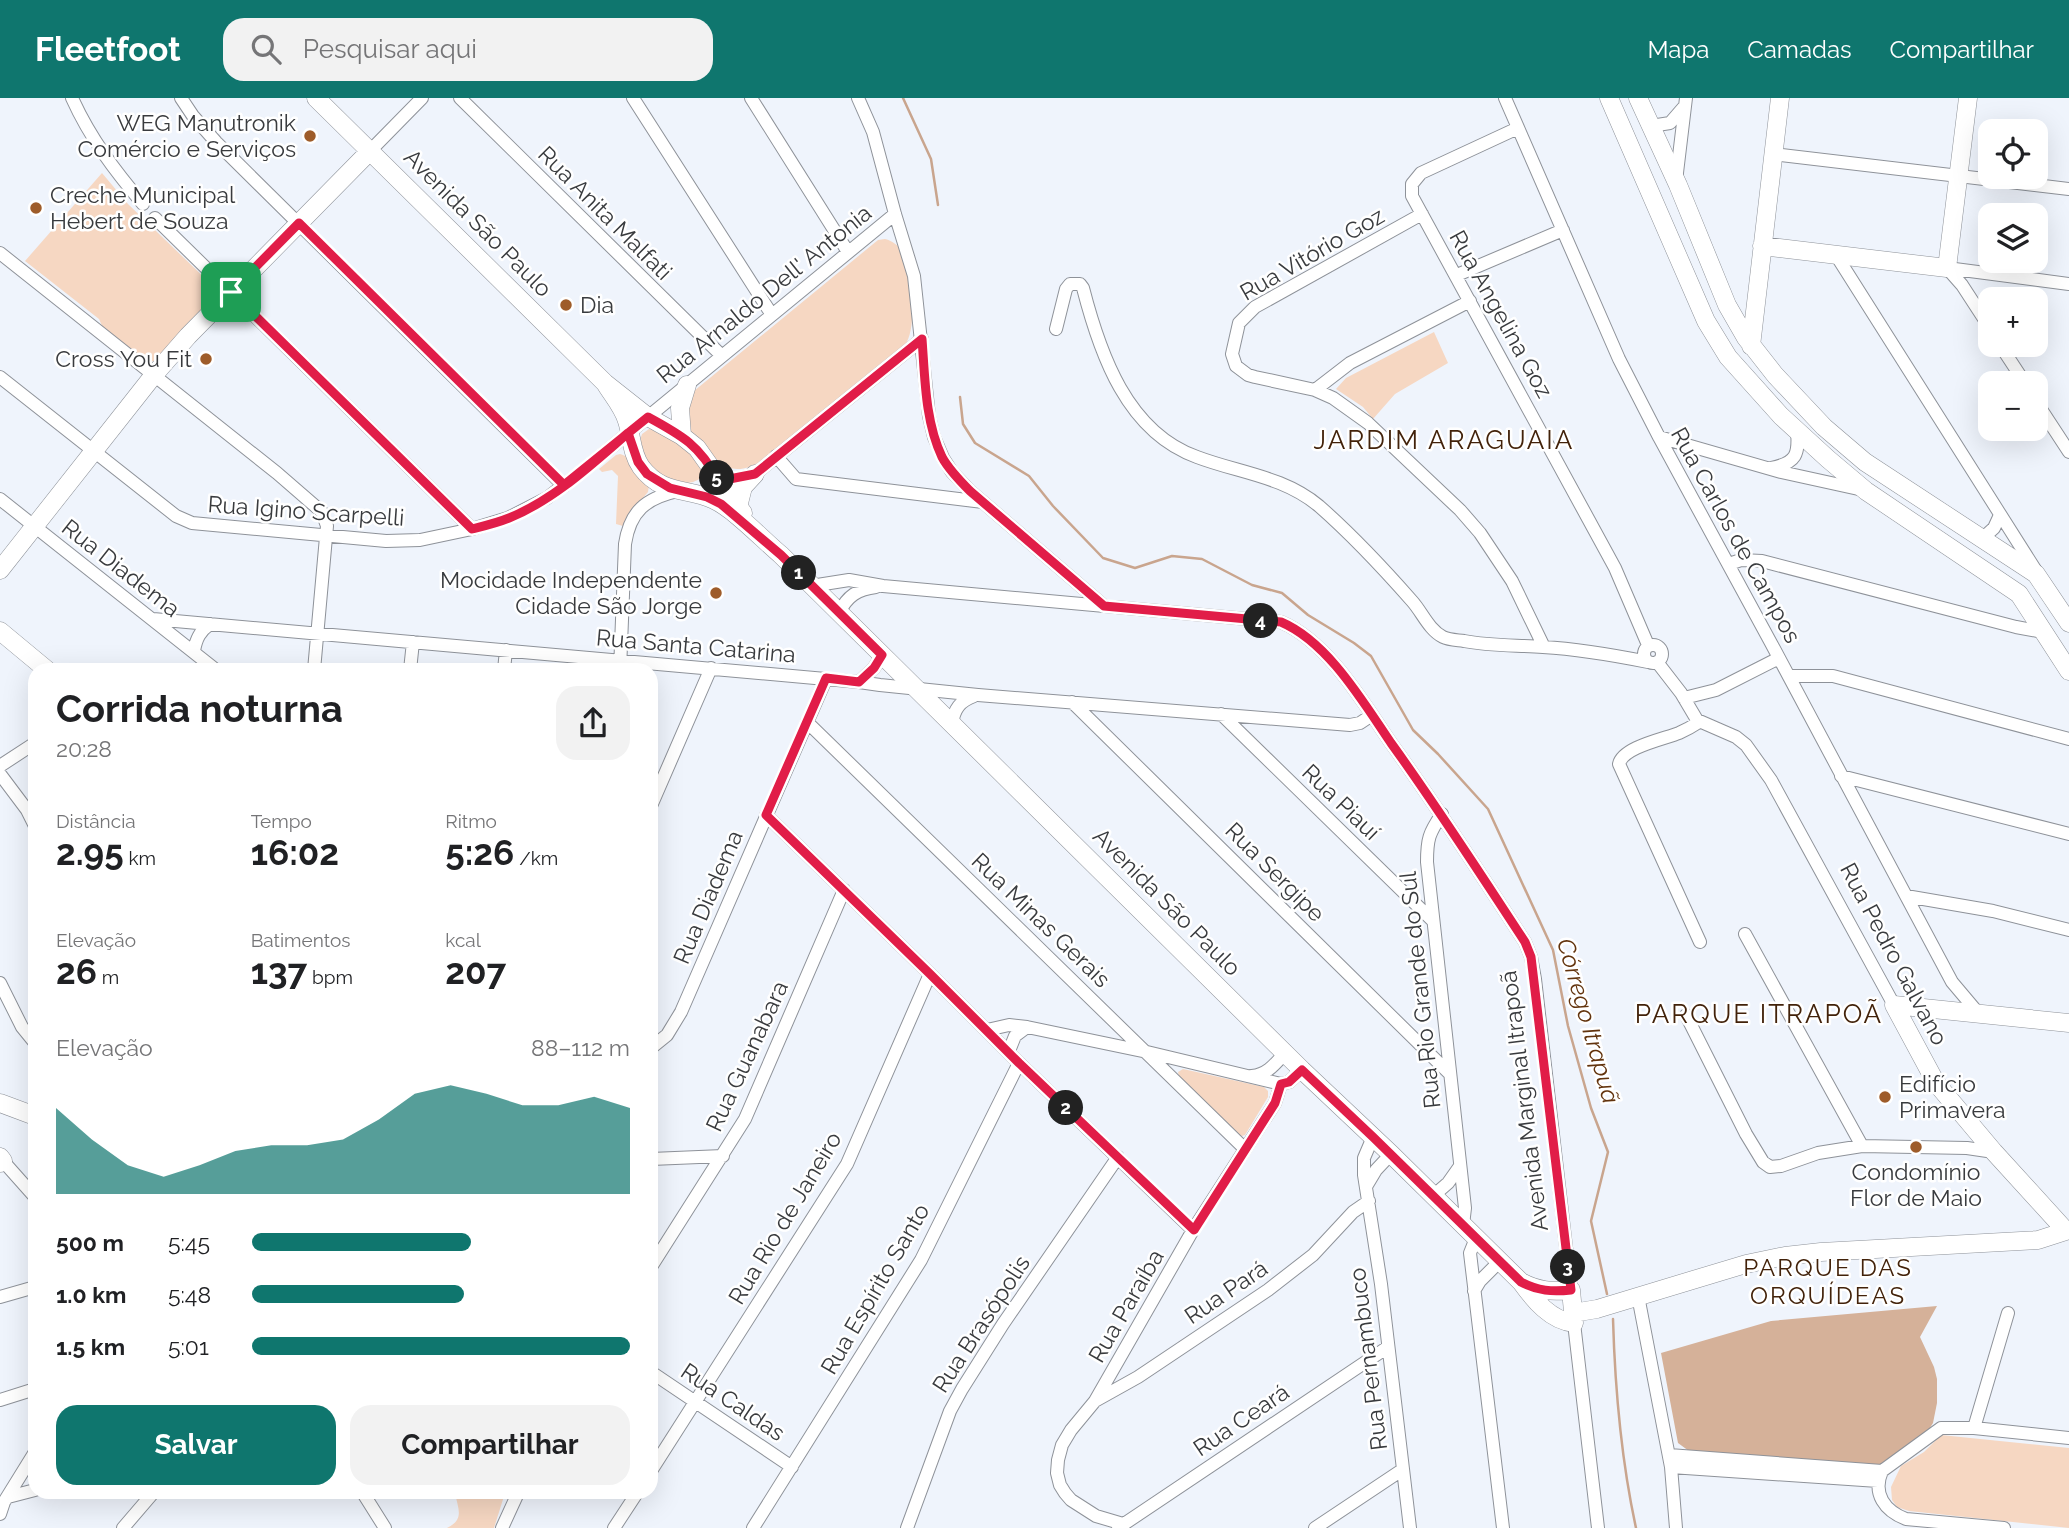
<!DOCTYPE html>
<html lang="pt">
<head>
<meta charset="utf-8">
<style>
  :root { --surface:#fff; --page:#f2f2f2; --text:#202124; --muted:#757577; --accent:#0f766e }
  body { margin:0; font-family:Raleway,sans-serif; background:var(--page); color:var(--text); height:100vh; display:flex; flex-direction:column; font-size:26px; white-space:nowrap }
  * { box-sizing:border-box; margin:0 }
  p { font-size:23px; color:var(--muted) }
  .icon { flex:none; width:38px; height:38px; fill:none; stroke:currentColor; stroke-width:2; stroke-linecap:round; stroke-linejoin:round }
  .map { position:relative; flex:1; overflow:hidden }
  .details { position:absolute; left:28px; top:565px; width:630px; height:836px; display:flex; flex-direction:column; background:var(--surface); border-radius:21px; box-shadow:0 7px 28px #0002 }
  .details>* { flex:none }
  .tools { position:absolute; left:1978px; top:21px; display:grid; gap:14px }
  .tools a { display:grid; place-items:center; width:70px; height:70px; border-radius:14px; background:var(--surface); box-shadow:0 7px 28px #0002; font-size:35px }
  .pin { position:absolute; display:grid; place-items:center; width:60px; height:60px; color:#fff; margin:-30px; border-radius:14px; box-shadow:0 4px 10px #0006 }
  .km { position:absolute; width:35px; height:35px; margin:-18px; border-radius:50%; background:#222; color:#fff; font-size:19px; line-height:35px; text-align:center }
  .round { display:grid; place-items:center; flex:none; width:74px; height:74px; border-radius:21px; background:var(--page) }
  .summary { display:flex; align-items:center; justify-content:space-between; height:119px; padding:0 28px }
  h1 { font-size:38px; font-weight:700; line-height:52px }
  .figures { display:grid; grid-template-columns:repeat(3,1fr); gap:10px; height:119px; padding:7px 28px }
  .figures div { display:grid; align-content:center }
  .figures b { font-size:35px; font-weight:700 }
  .figures small { font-size:19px; font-weight:400 }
  .figures p { font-size:19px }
  .chart { height:196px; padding:14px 28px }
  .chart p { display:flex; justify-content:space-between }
  .chart svg { width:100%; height:126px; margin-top:7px; fill:var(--accent); opacity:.7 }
  .cta { display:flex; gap:14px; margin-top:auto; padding:14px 28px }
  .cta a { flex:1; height:80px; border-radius:21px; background:var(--accent); color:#fff; font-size:28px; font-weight:700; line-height:80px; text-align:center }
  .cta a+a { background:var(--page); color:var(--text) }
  ul { padding:0 28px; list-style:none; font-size:23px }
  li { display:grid; grid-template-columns:112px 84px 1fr; align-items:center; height:52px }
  li i { height:18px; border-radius:9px; background:var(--accent) }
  header { display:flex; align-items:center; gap:42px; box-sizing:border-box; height:98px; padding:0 35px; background:var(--accent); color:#fff }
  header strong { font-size:33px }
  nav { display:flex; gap:38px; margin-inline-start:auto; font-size:24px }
  .search { width:490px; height:63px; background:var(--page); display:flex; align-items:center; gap:18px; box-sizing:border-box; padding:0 24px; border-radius:21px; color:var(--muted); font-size:26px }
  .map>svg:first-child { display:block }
  .green { fill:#f6d7c2 }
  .forest { fill:#d5b199 }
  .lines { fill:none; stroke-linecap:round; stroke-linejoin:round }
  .stream { stroke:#c9a58e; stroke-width:2.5 }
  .street-casing { stroke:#8e9299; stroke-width:14 }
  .secondary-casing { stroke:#8e9299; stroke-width:19 }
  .street { stroke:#fff; stroke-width:12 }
  .secondary { stroke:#fff; stroke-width:18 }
  .route-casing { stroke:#fff; stroke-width:14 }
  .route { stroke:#e11d48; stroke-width:9 }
  .poi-dot { fill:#9e5c2a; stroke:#fff; stroke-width:2.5 }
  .labels { text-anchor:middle; stroke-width:5; stroke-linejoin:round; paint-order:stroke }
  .poi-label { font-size:23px; fill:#393b3e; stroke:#fff; text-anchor:end }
  .street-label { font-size:23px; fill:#393b3e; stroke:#fff }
  .water-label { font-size:24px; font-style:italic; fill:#62330d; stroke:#fff }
  .neighbourhood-label { font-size:24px; letter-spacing:2px; fill:#42220a; stroke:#fff }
  .quarter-label { font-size:26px; letter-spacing:2px; fill:#42220a; stroke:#fff }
</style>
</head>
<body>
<header>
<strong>Fleetfoot</strong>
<div class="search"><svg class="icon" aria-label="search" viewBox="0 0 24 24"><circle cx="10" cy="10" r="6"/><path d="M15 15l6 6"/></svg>Pesquisar aqui</div>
<nav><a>Mapa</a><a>Camadas</a><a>Compartilhar</a></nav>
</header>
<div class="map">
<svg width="2069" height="1430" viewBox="0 0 2069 1430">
  <rect width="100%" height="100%" fill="#eff4fc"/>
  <path class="green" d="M102,75l26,31 83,80c3,6 3,10 0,16l-52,59 -8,3 -5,-1 -43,-33 -4,-9 -74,-58z
    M885,141c8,2 13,6 17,13 10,20 16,75 3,93l-137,112c-10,6 -19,12 -31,12 -12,0 -19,-9 -27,-16 -22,-22 -32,-31 -16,-62l184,-151z
    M1434,234l14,31 -53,31 -22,25 -10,-12 -27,-18 10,-11z
    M649,331c22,2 45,24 54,42l-2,7c-25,18 -70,-15 -59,-44z
    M620,356c13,3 21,20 29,31l-1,7 -18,21 -7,13 -7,-2 2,-48 -6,-6 -10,2 -3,-3 17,-14z
    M1183,971l81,18 4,4v6l-23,38 -3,1 -4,-1 -59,-58 -1,-5z
    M1941,1337l128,13v80l-160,-17 -12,-4 -5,-7 -1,-13 10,-21 23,-14z
    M455,1395h50l-11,35h-47c18,-9 11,-19 8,-35z"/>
  <path class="forest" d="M1937,1208l-17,31 14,30 3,12v24l-4,20 -5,8 -25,22 -29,16 -181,-15 -15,-11 -17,-90 110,-32z"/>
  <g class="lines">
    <path class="stream" d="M903,0l28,61 7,46
      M960,299l3,27 12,19 54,33 24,30 50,52 32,10 37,-12 30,3 50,26 30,8 26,22 46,28 17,13 42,74 25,24 50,55 65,141 15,76 23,82 17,44 -17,69 16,73
      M1613,1221c2,70 8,140 23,209"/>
    <g class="street-casing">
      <path id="street" d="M72,0c18,40 43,73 71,106
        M181,0l12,18 23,26 348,344
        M460,0l262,258
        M633,0l139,217
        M751,0l97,154
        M858,0l15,34 22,82 19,62 15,140 5,21 9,21 9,14 18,19 134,115
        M1505,0l114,261 40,78 112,206 181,339 27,32
        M1651,28l19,-3 13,-15
        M1518,30l-97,45 -9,11v12l203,372 33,77
        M370,53l52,-53
        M1773,56l296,35
        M1676,83l10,-83
        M1422,116l-167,93 -16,16 -7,31 4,12 12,9 7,2 60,13 18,8 35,25 92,87 20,23 32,48 32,66
        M155,120l317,311
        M0,155l277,220 45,39 5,14 -13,144
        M1836,157l202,319
        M1947,170l122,16
        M1947,170l15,17 28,43
        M1457,177l106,-45
        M1056,231l10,-40 4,-5h10l3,4c17,66 44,144 114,169 42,16 86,19 122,49 33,29 64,62 93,95 10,11 17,29 31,36 6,3 14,3 21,4 26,5 52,4 79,6 35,2 70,8 105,15
        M2000,247l25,38
        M0,279l176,139 16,7 194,18 34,-1 52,-11 36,-11 39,-20 34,-26 314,-258
        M1315,292l35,-27 120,-62
        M2035,302l34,52
        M1659,339l122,35 82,18
        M776,358l20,23 187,23
        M1771,370c26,-5 28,-14 26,-38
        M719,383l12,-1 24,-6 167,-135
        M0,401l216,171
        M1983,440l11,-10 6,-13
        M1729,466l12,-4 21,1 254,66 27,5
        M811,488l38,-6 34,6 398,36c47,20 82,80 110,121 47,65 90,132 134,199l6,15 4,22 36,311
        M839,515c8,-17 19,-24 37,-26
        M153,521l706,63 21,3 98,10 372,30 10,-2 12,-8
        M1644 556a9 9 0 1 1 18 0a9 9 0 1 1-18 0Z
        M194,553c2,-12 6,-20 16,-27
        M1657,564l24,31 16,27 39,17 10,8 25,35 123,225
        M410,572l3,-28
        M504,572l2,-20
        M620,572l5,-126c5,-33 21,-46 53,-53
        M1789,578h44l236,63
        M859,584l15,-14 8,-13
        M1684,600l32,-8 63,-32
        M1072,604l377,371
        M1221,616l211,206
        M807,624l438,427
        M1699,624c-6,4 -13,8 -20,11 -15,6 -56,14 -60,31l81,178
        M952,626c2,-15 8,-23 22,-28
        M0,668l35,-23
        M0,676l27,36 8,16
        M1841,678l228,58
        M651,708l60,-138
        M1442,716c-13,19 -15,25 -15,48l38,346 -2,17
        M766,717l164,159 89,89 174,167
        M1906,798l87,15 76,19
        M1745,836l117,212
        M0,885l22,44 13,16
        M1686,917l60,119 17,28 7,5 11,-1 37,-13 44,-7 105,2 27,4
        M987,932l22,-5 18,2 120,25 134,32 8,-2 13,-12
        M651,950l16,-13 14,-23 145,-333
        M1009,953l6,-15 12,-9
        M1252,978c16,-2 23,-12 33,-23
        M1373,1039l-9,21v17l17,109 29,244
        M651,1061l72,-3
        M3,1063l32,36
        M1367,1087l9,-15 15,-16
        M1433,1098l15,-13 12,-17
        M1476,1140l-6,15 33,275
        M651,1169l94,-148 99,-229
        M1474,1193l6,-10 20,-20
        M1638,1198l33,171 5,61
        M0,1199l35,-10
        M1574,1225l24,205
        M651,1274l141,95
        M0,1302l35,-11
        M1095,1303l43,-24 130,-87 45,-35 40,-43 16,-11
        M1974,1330l34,-115
        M1669,1357l213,16
        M1671,1369l207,14
        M651,1373l196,-307 83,-190
        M363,1395l22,35
        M8,1399l27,-7
        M0,1416l4,-12 31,-50
        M1123,1426l-27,-8 -25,-16 -6,-7 -5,-8 -3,-12 1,-13 4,-15 9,-15 24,-29 98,-171 82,-127 6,-19
        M123,1430l30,-35
        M502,1430l16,-35
        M614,1430l23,-35
        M753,1430l168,-268 98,-197
        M907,1430l43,-117 12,-22 41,-65 115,-167
        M1118,1430l270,-181
        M1315,1430l87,-58
        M2004,1430l-98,-9c-21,-8 -34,-25 -24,-48l59,-43h33l95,10"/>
    </g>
    <g class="secondary-casing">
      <path id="secondary" d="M316,0l289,285 43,34 34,19 15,12 46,65
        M1609,0l97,223 22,36 53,59 47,43 38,32 153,103 50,77
        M1638,0l40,87 49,120 19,33 29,37 49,52 41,35 171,112 33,49
        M1762,148l185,22 21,-170
        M1751,248l29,-248
        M605,285c7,12 18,24 22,38 5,15 4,32 14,46 22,29 46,20 73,33 21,10 48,39 67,55l521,515 89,84 130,128c13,18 30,39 53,41l-3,-33c-19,2 -33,1 -50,-8
        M682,338l-2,-28 7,-23
        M738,409l5,-20 12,-13
        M0,472l153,-194 35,-40 182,-185
        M0,533l47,39
        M1894,907l175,18
        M0,1005l35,13
        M0,1059l3,4 -3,2
        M1573,1215l24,-4 149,-45 39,-8 36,-4 217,-12 28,-9 -72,-79 -58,-69 -42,-78"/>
    </g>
    <use href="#street" class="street"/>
    <use href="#secondary" class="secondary"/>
  </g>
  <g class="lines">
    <g class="route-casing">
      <path id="route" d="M231,194l241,237c12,-3 25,-6 37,-11 45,-18 83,-54 119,-85l10,29 9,12 23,14 37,9 14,7 60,51 101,100 -8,13 -15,14 -33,-4 -60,137 164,159 89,89 175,167 81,-127 6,-19 8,-2 13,-12 71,67 148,145c17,9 31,10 50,8l-40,-333 -6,-15c-44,-67 -87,-134 -134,-199 -28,-41 -63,-101 -110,-121l-177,-16 -134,-115c-10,-10 -21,-21 -28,-34 -17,-36 -17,-79 -20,-118l-167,135 -36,7c-20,-36 -36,-45 -71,-64l-84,68 -265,-262 -68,69"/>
    </g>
    <use href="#route" class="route"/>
  </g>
  <g class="poi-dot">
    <circle cx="310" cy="38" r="7"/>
    <circle cx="36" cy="110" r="7"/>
    <circle cx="566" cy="207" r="7"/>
    <circle cx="206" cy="261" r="7"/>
    <circle cx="716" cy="495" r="7"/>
    <circle cx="1885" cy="999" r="7"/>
    <circle cx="1916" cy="1049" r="7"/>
  </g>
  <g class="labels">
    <g class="poi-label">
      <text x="296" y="33">WEG Manutronik<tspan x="296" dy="26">Comércio e Serviços</tspan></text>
      <text x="50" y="105" text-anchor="start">Creche Municipal<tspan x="50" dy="26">Hebert de Souza</tspan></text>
      <text x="580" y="215" text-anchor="start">Dia</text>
      <text x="192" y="269">Cross You Fit</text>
      <text x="702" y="490">Mocidade Independente<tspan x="702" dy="26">Cidade São Jorge</tspan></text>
      <text x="1899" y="994" text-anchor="start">Edifício<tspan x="1899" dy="26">Primavera</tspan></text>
      <text x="1916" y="1082" text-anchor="middle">Condomínio<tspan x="1916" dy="26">Flor de Maio</tspan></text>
    </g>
    <g class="street-label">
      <text transform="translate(605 115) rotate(45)" y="8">Rua Anita Malfati</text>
      <text transform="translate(478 125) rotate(45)" y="8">Avenida São Paulo</text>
      <text transform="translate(1312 156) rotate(-30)" y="8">Rua Vitório Goz</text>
      <text transform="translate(764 196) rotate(-39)" y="8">Rua Arnaldo Dell' Antonia</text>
      <text transform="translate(1501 216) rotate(61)" y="8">Rua Angelina Goz</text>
      <text transform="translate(306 413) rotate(4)" y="8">Rua Igino Scarpelli</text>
      <text transform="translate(1736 437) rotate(61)" y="8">Rua Carlos de Campos</text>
      <text transform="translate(121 470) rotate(38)" y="8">Rua Diadema</text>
      <text transform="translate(696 548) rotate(5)" y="8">Rua Santa Catarina</text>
      <text transform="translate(1341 704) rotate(44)" y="8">Rua Piauí</text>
      <text transform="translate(1275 774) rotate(45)" y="8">Rua Sergipe</text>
      <text transform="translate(708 799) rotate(-67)" y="8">Rua Diadema</text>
      <text transform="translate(1167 804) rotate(45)" y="8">Avenida São Paulo</text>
      <text transform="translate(1041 822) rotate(44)" y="8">Rua Minas Gerais</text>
      <text transform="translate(1894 856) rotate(62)" y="8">Rua Pedro Galvano</text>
      <text transform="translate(1420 892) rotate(-96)" y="8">Rua Rio Grande do Sul</text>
      <text transform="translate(747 958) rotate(-65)" y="8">Rua Guanabara</text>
      <text transform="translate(1524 1003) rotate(-97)" y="8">Avenida Marginal Itrapoã</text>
      <text transform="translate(785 1120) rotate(-59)" y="8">Rua Rio de Janeiro</text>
      <text transform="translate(875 1191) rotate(-60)" y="8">Rua Espírito Santo</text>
      <text transform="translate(1226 1194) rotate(-34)" y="8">Rua Pará</text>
      <text transform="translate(1126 1208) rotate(-60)" y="8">Rua Paraíba</text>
      <text transform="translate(981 1226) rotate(-57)" y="8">Rua Brasópolis</text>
      <text transform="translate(1368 1261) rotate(-97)" y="8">Rua Pernambuco</text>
      <text transform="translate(733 1304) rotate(34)" y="8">Rua Caldas</text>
      <text transform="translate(1241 1322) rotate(-34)" y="8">Rua Ceará</text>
    </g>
    <g class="water-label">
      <text transform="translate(1588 923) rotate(74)" y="8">Córrego Itrapuã</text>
    </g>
    <g class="neighbourhood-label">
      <text x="1828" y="1178">PARQUE DAS<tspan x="1828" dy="28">ORQUÍDEAS</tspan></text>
    </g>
    <g class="quarter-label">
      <text x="1444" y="351">JARDIM ARAGUAIA</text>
      <text x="1759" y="925">PARQUE ITRAPOÃ</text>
    </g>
  </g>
</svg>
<div class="tools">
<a><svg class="icon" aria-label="locate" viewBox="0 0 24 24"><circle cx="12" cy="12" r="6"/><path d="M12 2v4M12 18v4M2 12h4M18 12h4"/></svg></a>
<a><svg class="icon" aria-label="layers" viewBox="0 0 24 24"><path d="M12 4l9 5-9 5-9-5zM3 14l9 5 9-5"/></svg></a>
<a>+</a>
<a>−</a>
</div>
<div class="pin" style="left:231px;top:194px;background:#1e9e55"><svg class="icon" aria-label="arrive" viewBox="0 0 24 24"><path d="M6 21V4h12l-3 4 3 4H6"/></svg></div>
<b class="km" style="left:799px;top:475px">1</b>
<b class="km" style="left:1066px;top:1010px">2</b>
<b class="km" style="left:1568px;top:1169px">3</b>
<b class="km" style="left:1261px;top:523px">4</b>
<b class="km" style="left:717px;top:380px">5</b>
<section class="details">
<div class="summary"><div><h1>Corrida noturna</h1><p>20:28</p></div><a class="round"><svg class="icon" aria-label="share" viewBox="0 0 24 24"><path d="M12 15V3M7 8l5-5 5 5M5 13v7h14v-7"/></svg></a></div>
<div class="figures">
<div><p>Distância</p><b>2.95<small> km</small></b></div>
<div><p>Tempo</p><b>16:02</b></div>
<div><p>Ritmo</p><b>5:26<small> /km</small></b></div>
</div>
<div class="figures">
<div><p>Elevação</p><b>26<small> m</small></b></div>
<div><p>Batimentos</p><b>137<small> bpm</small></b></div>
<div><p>kcal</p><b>207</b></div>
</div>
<div class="chart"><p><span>Elevação</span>88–112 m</p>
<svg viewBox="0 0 160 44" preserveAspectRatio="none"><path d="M0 44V14L10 25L20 34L30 38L40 34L50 29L60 27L70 27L80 25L90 18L100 9L110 6L120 9L130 13L140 13L150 10L160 14V44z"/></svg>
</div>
<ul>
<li><b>500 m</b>5:45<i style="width:58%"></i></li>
<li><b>1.0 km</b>5:48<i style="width:56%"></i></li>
<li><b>1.5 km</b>5:01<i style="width:100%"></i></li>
</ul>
<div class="cta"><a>Salvar</a><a>Compartilhar</a></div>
</section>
</div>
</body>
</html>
